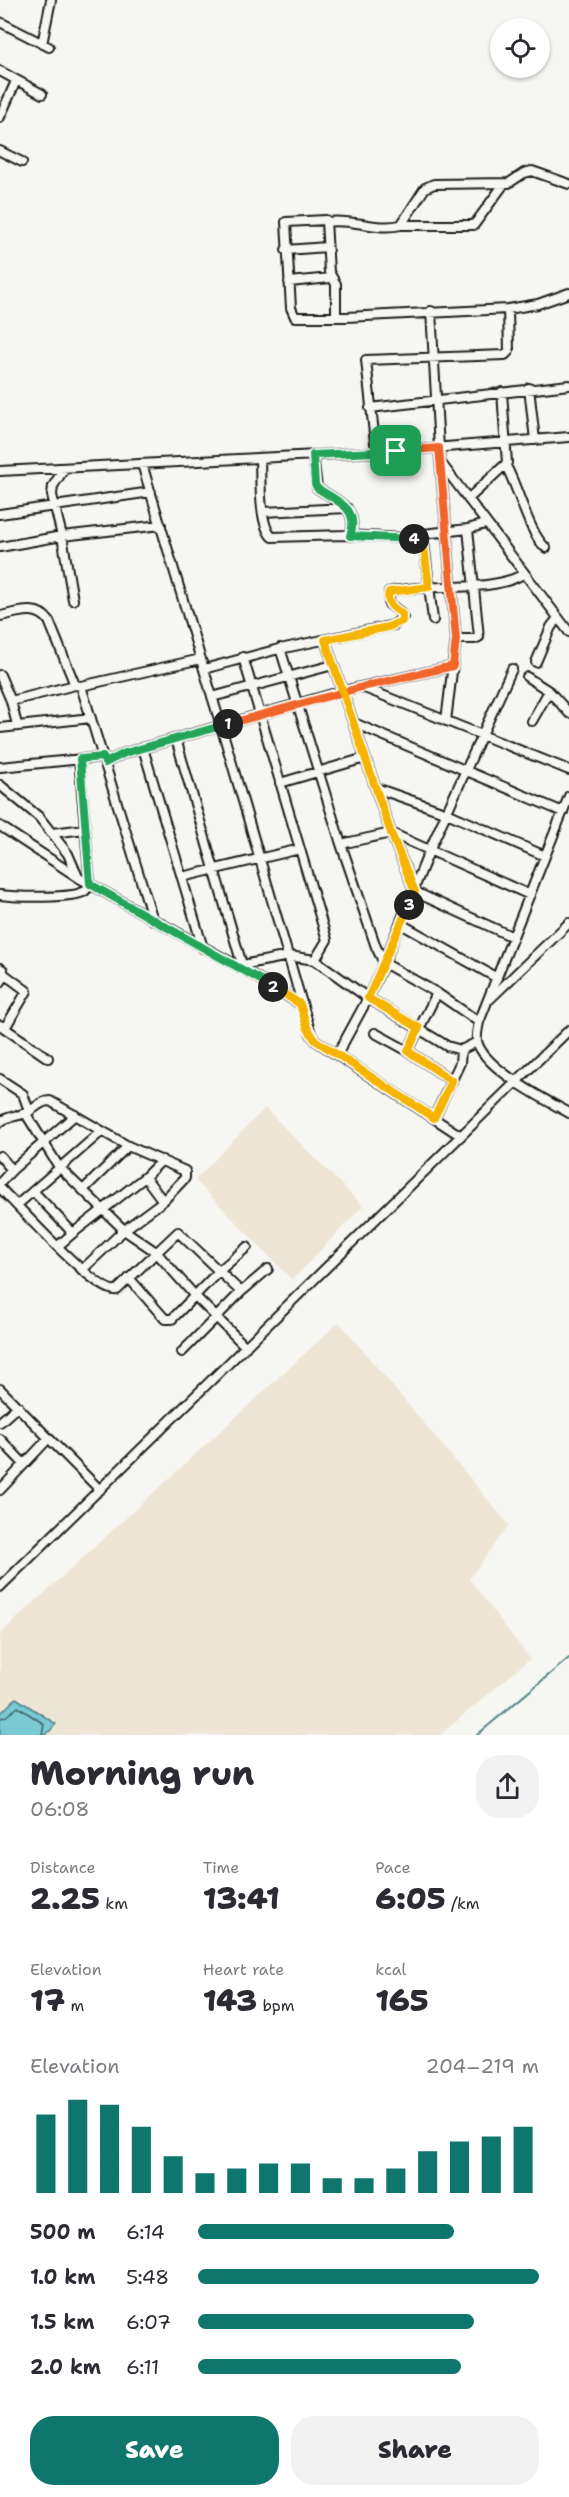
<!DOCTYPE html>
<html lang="en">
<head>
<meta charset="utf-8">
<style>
  :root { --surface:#fff; --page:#f2f2f3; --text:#2b2b33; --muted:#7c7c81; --accent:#0f766e }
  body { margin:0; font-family:"Shantell Sans",sans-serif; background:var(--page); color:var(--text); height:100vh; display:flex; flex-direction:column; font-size:22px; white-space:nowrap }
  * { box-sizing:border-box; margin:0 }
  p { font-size:20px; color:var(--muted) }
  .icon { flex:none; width:33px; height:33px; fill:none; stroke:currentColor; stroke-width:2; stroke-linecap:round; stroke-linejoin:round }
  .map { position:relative; height:1735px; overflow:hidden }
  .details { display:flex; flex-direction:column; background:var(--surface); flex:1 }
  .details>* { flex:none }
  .fabs { position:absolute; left:490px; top:18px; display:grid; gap:12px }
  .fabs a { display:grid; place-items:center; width:60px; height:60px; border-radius:50%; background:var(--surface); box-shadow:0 2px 4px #0004; font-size:30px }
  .pin { position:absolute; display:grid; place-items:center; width:51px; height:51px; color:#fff; margin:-26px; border-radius:12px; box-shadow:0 3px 9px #0006 }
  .km { position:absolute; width:30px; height:30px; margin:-15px; border-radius:50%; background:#222; color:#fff; font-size:16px; line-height:30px; text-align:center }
  .round { display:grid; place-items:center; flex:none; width:63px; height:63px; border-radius:24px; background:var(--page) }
  .summary { display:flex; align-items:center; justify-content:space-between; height:102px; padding:0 30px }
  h1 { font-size:33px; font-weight:800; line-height:45px }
  .figures { display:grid; grid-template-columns:repeat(3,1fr); gap:9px; height:102px; padding:6px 30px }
  .figures div { display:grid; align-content:center }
  .figures b { font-size:30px; font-weight:800 }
  .figures small { font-size:16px; font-weight:400 }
  .figures p { font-size:16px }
  .chart { height:168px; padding:12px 30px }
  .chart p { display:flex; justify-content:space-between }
  .chart svg { width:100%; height:108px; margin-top:6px; stroke:var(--accent); stroke-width:6 }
  .cta { display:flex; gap:12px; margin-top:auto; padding:12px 30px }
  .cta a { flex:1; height:69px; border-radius:24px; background:var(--accent); color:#fff; font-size:24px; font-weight:800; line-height:69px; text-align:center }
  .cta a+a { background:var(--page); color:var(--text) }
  ul { padding:0 30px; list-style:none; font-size:20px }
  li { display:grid; grid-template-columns:96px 72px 1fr; align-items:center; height:45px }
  li i { height:15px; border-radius:8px; background:var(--accent) }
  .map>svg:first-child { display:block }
  .built { fill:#efe5d5 }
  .water { fill:#79cad3; stroke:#54848a; stroke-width:1.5 }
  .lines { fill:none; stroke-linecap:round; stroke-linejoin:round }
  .shore { stroke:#416265; stroke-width:1.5 }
  .stream { stroke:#54848a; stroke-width:2 }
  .minor-casing { stroke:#1c1c1c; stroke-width:12 }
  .minor { stroke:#f6f6f2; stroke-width:8 }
  .split-1-casing { stroke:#fff; stroke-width:12 }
  .split-2-casing { stroke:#fff; stroke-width:12 }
  .split-3-casing { stroke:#fff; stroke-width:12 }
  .split-4-casing { stroke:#fff; stroke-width:12 }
  .split-5-casing { stroke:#fff; stroke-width:12 }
  .split-1 { stroke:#f0652b; stroke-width:8 }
  .split-2 { stroke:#22a559; stroke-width:8 }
  .split-3 { stroke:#f5b400; stroke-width:8 }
  .split-4 { stroke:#f5b400; stroke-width:8 }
  .split-5 { stroke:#22a559; stroke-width:8 }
</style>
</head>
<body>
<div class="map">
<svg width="569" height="1735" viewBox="0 0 569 1735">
  <rect width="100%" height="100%" fill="#f6f6f2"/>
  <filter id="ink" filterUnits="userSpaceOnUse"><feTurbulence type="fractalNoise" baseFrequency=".0167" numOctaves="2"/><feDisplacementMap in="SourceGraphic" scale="12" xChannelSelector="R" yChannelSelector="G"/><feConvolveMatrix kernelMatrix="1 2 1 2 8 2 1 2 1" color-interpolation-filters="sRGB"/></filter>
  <g filter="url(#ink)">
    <path class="built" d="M265,1108l98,98 -71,74 -97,-100z
      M339,1322l170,203 -40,54 61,80 -90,76h-440v-101z"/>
    <path class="water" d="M16,1698l40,26 -10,11h-46v-21z"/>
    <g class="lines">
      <path class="shore" d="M0,1718l5,-1 13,-10 26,17 -2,11"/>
      <path class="stream" d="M477,1735l92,-77"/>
      <g class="minor-casing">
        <path id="minor" d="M0,22l49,25
          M42,44l9,-44
          M0,71l42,23
          M0,117l16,-36
          M0,151l22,11
          M327,222c25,-4 49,9 74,3l24,-37 9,-4 75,-1 15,-10 8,-2 37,13
          M401,225h73l30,-41
          M286,250l41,-3
          M289,282l42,-4
          M431,311l8,137 17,191 -10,82
          M336,317v-33l-7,-12 -3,-52 -40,2 5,86 4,9h51l162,-8 30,-5 31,-11
          M529,388l6,52
          M370,408l199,-23
          M376,452l-10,-92 139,-5 4,-4 -1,-42
          M313,455l4,33c20,13 43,20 33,48
          M260,458c1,19 -2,65 12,79l74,-2 77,4
          M441,463l128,169
          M142,464l79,262 90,308 4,6 22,15 124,81
          M506,466c12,21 23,68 40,82
          M64,469l-11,17 -1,9 10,41 11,64
          M0,471l396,-20 173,-14
          M468,499l39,-36 -5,-71
          M263,512l84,-4
          M0,514l151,-22
          M0,547l62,-11 99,-11
          M0,616c17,-3 37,-12 49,5l26,64
          M433,620l-10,-86 45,-5
          M456,639h19l4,-2 -11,-108 17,-5
          M325,640l66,193 24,59 98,45
          M280,648l61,196 35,103 8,16 53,30 42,29
          M536,662l15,-35 7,-9
          M204,669l71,-19 119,-25 9,-8 -3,-5 -11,-8v-12c39,-10 103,2 134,-18
          M0,675l11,26 6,24
          M527,677l22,14 20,22
          M81,686l120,-27
          M362,687l207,83
          M212,697l121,-32
          M11,701l64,-16 6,1 72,234
          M532,721l17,-30
          M354,723l209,89
          M0,728l91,-10
          M176,739l67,229
          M143,748l60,200
          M105,763l20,-10 218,-62 110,-25
          M0,767l103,-10
          M280,783l85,-25
          M0,785l39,32 29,37 10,23
          M376,788l71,25 98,43
          M569,796l-90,226c-1,6 -3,13 -2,19 6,27 69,59 92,72
          M0,826l79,52 164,91 57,35
          M52,833l33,-4
          M341,844l50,-11 139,62
          M182,877l118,-28
          M0,895c16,2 73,4 85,-4 2,-2 3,-4 5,-7l-11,-125
          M401,924l96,54
          M315,960l53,38 79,48 14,4 16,-8
          M242,965l47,-9 26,4 12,-20 -84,-283
          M0,968l3,2 1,7 -4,6
          M4,974l23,17 -22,37
          M437,993l-29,58 44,30
          M490,999l79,-76
          M0,1025l48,33
          M375,1033l33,18
          M337,1055l31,-57 16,-35 46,-114 82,-180
          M0,1079l23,15 6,17
          M26,1114l33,53 65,63 32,22 39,44 51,51
          M434,1118l26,-55 1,-13
          M0,1122c9,-7 19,-5 28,-10 8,-4 12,-11 22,-11l78,45 -45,44
          M0,1156l12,14
          M145,1177l18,24
          M0,1183l12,-13 63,-55
          M0,1188c17,17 98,107 117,102l61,-58 63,60
          M33,1191l40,42 72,-56 17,-17
          M17,1205l85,-74
          M58,1246l15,-13
          M82,1270l42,-40 39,-29 22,-23v-7l-57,-25
          M129,1278l36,41h7l46,-47 29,-25
          M182,1352l59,-60 27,-23
          M0,1389l100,101
          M0,1422l18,-16
          M0,1439l24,25
          M0,1490l48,-51
          M0,1587l569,-557"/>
      </g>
      <use href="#minor" class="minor"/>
    </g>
  </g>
  <g class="lines" filter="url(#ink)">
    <g class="split-1-casing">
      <path id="split-1" d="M228,724l134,-37 91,-21 3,-27 -17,-191 -43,3"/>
    </g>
    <g class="split-2-casing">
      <path id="split-2" d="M228,724l-103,29 -20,10 -2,-6 -23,2 10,125 183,103"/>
    </g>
    <g class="split-3-casing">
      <path id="split-3" d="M273,987l27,17 7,23 8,13 119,78 18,-37 -44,-30 11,-23 -51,-30 41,-93"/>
    </g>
    <g class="split-4-casing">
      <path id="split-4" d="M409,905l6,-13 -24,-59 -66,-193 63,-13 14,-6v-7c-7,-6 -17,-9 -13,-22l40,-5 -6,-48h-9"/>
    </g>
    <g class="split-5-casing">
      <path id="split-5" d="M396,451l-83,4 2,29 2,4c20,13 43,20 33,48l64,3"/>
    </g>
    <use href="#split-1" class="split-1"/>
    <use href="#split-2" class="split-2"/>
    <use href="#split-3" class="split-3"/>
    <use href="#split-4" class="split-4"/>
    <use href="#split-5" class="split-5"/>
  </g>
</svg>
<div class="fabs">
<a><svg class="icon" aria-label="locate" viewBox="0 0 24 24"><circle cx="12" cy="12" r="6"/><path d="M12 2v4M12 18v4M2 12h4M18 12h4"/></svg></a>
</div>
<div class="pin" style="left:396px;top:451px;background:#1e9e55"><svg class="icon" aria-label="arrive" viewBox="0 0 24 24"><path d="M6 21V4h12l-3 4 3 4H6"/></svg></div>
<b class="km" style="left:228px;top:724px">1</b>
<b class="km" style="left:273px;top:987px">2</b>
<b class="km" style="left:409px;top:905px">3</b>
<b class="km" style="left:414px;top:539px">4</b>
</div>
<section class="details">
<div class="summary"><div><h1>Morning run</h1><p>06:08</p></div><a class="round"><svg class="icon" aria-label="share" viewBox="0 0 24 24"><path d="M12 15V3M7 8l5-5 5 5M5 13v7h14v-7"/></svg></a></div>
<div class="figures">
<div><p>Distance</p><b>2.25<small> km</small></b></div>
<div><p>Time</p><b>13:41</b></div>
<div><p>Pace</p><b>6:05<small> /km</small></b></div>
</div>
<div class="figures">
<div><p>Elevation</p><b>17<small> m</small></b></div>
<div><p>Heart rate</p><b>143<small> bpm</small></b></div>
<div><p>kcal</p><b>165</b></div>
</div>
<div class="chart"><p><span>Elevation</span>204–219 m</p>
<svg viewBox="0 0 160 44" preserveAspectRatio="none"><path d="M5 44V12M15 44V6M25 44V8M35 44V17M45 44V29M55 44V36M65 44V34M75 44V32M85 44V32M95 44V38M105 44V38M115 44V34M125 44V27M135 44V23M145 44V21M155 44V17"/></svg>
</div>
<ul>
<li><b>500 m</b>6:14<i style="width:75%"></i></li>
<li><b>1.0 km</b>5:48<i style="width:100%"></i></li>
<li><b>1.5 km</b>6:07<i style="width:81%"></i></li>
<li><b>2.0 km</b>6:11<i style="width:77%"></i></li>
</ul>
<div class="cta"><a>Save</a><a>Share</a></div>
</section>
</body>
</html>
